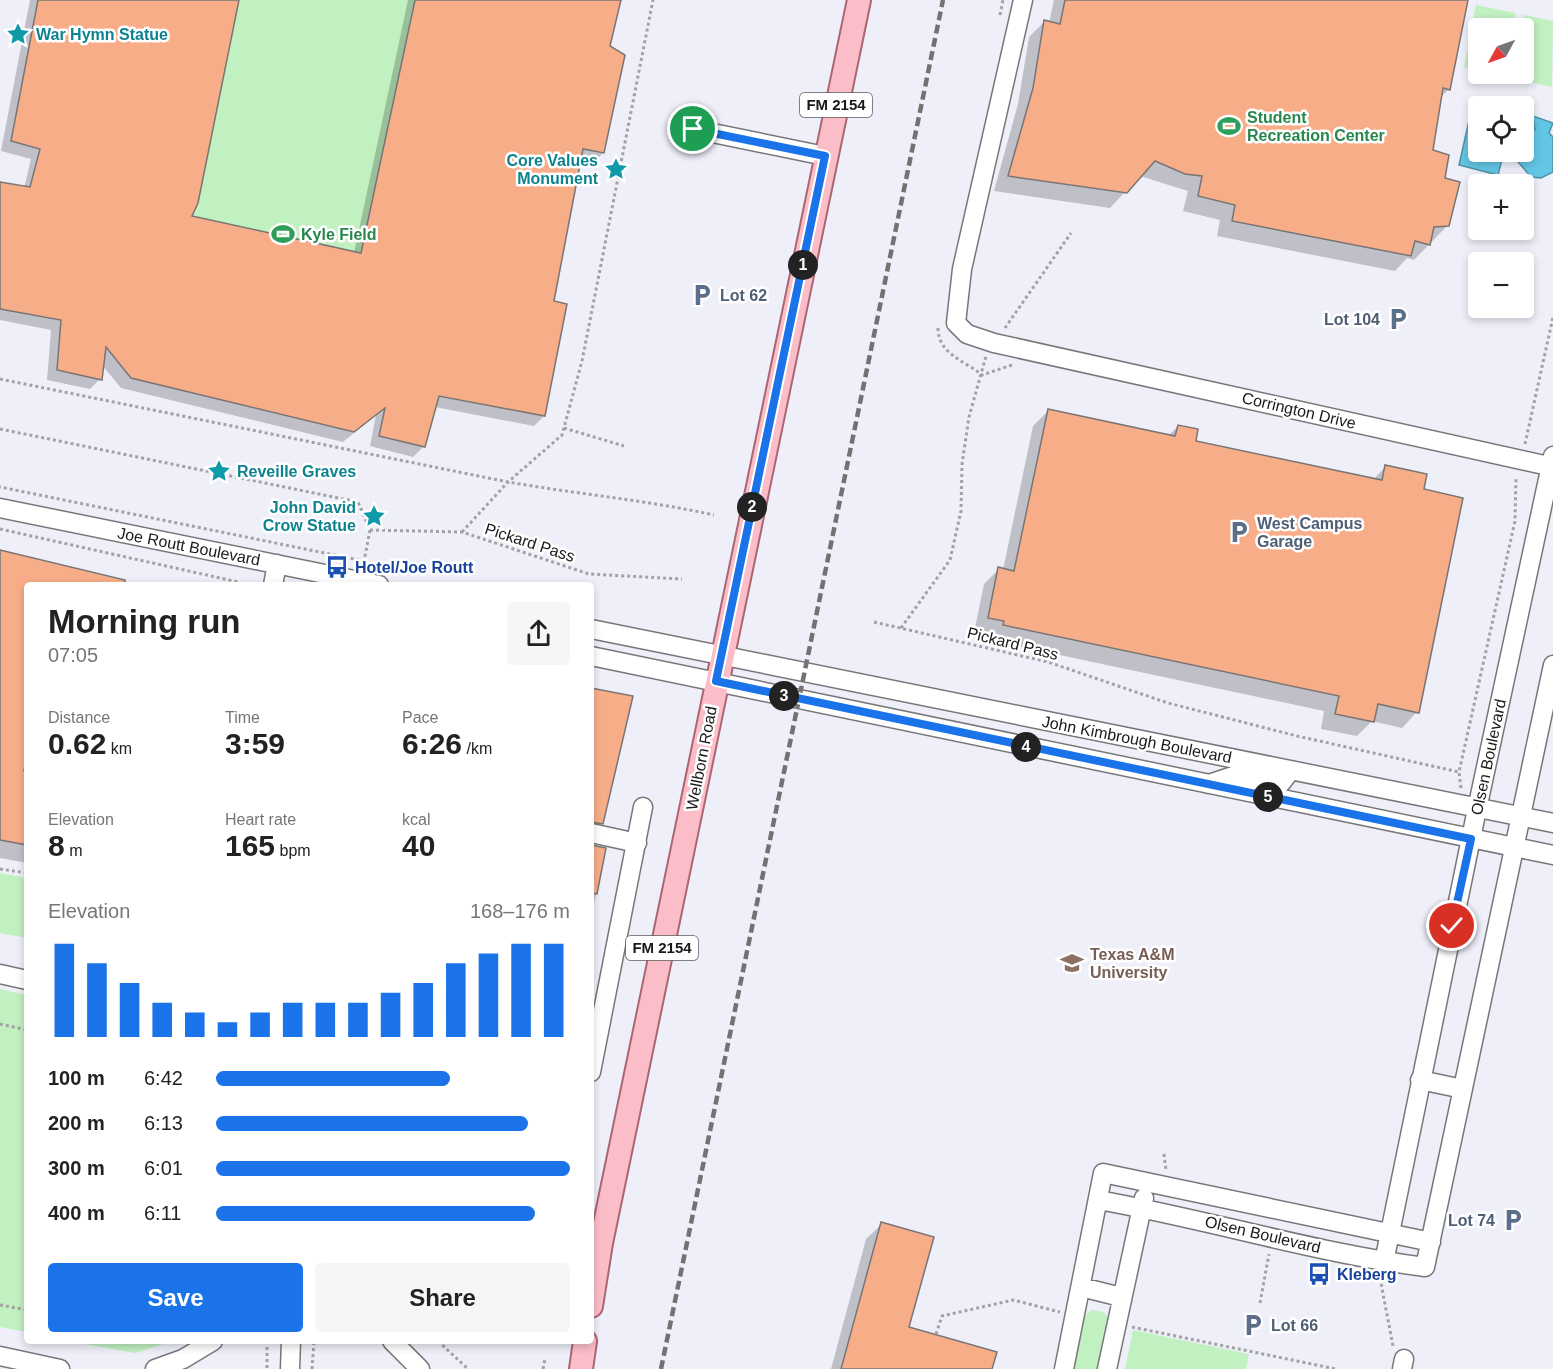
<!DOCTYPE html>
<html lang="en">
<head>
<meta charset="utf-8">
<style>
  :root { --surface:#fff; --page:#f6f6f6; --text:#222; --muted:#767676; --accent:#1a73e8 }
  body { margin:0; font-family:Arial,sans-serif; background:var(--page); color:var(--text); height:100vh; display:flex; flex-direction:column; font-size:22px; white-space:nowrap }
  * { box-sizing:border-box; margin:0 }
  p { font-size:20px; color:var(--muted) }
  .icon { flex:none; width:33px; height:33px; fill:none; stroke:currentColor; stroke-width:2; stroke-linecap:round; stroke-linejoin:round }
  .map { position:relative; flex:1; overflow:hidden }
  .details { position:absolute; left:24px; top:582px; width:570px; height:762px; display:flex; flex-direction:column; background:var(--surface); border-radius:6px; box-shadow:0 3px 9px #0003 }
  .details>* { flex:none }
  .needle { width:39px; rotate:230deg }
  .fabs { position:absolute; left:1468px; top:18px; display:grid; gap:12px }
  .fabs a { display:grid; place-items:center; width:66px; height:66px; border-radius:6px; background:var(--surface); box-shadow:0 3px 9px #0003; font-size:30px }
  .pin { position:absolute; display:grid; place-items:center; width:51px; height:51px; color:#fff; margin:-26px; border:3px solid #fff; border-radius:50%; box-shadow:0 2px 6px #0007 }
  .km { position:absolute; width:30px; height:30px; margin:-15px; border-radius:50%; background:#222; color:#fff; font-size:16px; line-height:30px; text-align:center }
  .round { display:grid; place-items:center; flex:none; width:63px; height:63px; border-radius:6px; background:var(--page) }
  .headline { display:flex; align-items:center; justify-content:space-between; height:102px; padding:0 24px }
  h1 { font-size:33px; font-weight:600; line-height:45px }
  .figures { display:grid; grid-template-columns:repeat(3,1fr); gap:9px; height:102px; padding:6px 24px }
  .figures div { display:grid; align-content:center }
  .figures b { font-size:30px; font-weight:600 }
  .figures small { font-size:16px; font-weight:400 }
  .figures p { font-size:16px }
  .chart { height:168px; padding:12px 24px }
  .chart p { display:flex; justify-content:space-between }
  .chart svg { width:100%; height:108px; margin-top:6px; stroke:var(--accent); stroke-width:6 }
  .button { display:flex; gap:12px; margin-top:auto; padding:12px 24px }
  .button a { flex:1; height:69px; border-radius:6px; background:var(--accent); color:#fff; font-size:24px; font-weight:600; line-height:69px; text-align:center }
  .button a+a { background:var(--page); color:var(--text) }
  ul { padding:0 24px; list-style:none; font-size:20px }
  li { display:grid; grid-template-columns:96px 72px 1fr; align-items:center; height:45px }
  li i { height:15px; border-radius:8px; background:var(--accent) }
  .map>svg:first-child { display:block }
  .built { fill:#efeff9; fill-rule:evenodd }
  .green { fill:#c1f0c1 }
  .water { fill:#63c6e4; stroke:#4d92a7; stroke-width:1.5 }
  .shadow { fill:#0003 }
  .building { fill:#f8ad89; stroke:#787574; stroke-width:1.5 }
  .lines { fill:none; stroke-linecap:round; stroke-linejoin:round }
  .minor-casing { stroke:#777679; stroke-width:21 }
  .major-casing { stroke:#aa6773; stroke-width:26 }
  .path { stroke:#a2a1a3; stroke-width:3; stroke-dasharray:3 3; stroke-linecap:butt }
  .minor { stroke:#fff; stroke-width:18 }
  .major { stroke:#fbbdc8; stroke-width:22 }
  .rail { stroke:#727273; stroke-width:4.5; stroke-dasharray:9 4.5; stroke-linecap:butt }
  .route-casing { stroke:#fff; stroke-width:12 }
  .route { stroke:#1a73e8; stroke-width:8 }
  .labels { text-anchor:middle; stroke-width:5; stroke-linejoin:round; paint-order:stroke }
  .shield { fill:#fff; stroke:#5e5e5f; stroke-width:1.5 }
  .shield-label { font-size:15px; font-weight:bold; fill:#19191a }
  .culture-label { font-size:16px; font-weight:bold; fill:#0d838f; stroke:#fff; text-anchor:start }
  .leisure-label { font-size:16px; font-weight:bold; fill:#27864d; stroke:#fff; text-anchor:start }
  .service-label { font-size:16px; font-weight:bold; fill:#4e5e75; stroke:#fff; text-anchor:start }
  .street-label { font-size:16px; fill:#19191a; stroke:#fff }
  .transit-label { font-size:16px; font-weight:bold; fill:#164399; stroke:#fff; text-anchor:start }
  .education-label { font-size:16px; font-weight:bold; fill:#785e54; stroke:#fff; text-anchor:start }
</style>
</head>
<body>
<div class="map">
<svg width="1553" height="1369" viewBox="0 0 1553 1369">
  <rect width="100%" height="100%" fill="#fbfafd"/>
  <path class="built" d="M0,0h1553v1369h-1553zM1479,28h45v46h-45zM1479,106h45v46h-45zM1479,184h45v46h-45zM1479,262h45v46h-45zM27,585h564v756h-564z"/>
  <path class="green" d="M38,0h583l-11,46 15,9 -21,98 -21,-4 -27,139 -30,7 41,9 -22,112 -105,-20 -15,51 -46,-11 5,-28 -30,24 -223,-54 -25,-30 -4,32 -45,-10 3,-50 -60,-138 30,5 10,-38 -29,-8z
    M1476,5l40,8 -3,15h-34v42l-15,-3z
    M1524,15l29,6 -1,66 -41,-9 1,-4h12v-46h-3z
    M0,873l27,5v60l-27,-5z
    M0,989l27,6v337l-27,-5z
    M1091,1310l13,2 5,8 -11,49h-24l11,-53z
    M1133,1330l116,24 -3,15h-121z
    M68,1341h105l-38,12z"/>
  <path class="water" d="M1471,112l8,2v38h45v-19l11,-3 -2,-14 20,7 -4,10 4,4v35l-12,6 -10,-1 -19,-22 -6,-1 -4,5 -4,16 -39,-10z"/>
  <path class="shadow" d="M30,0h207l-47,217 164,36 54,-253h211l-11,47 -5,106 -10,10 -14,-3 -27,142 -8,114 -10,10 -99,-19 -11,39 -11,11 -43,-11 6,-31 -33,27 -222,-54 -19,-23 -2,14 -10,10 -43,-9 4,-50 -51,-10v-136l24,4 7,-29 -30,-8z
    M1054,0h413l-18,89 -9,9 -9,53 12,28 5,46 -34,35 -7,-2 -12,13 -178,-35 3,-16 -37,-9 5,-20 -48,-15 -30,32 -116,-17 24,-87 11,-67 15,-15 5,1z
    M1048,411l120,25 10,-10 16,16 179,38 13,-14 31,246 -15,16 -30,-7 -15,15 -36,-7 3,-18 -335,-71 1,-4 -16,-3 10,-49 15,-15 4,1 30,-144z
    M0,552l141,33h-114v164l-5,24 5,1v89l-27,-5z
    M591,689l11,134 -10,11h-1z
    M591,845l14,4 -14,70z
    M882,1224l25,104 83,41h-159l35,-130z"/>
  <path class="building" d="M38,0h201l-41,203 -6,13 169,37 54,-253h206l-11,46 15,9 -21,98 -21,-4 -29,152 13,3 -22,112 -106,-20 -14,51 -46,-11 6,-28 -31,24 -223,-54 -25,-31 -4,33 -45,-10 4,-50 -61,-11v-127l30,5 10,-38 -29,-8z
    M1065,0h403l-18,90 -7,-2 -10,62 16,5 -4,23 15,4 -11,44 -15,1 -4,18 -15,-4 -4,15 -179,-35 3,-16 -37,-9 4,-20 -17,-2 -30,-13 -28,32 -119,-17 25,-88 11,-68 16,4z
    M1048,409l127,27 3,-11 20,4 -2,12 186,39 3,-15 42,9 -3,15 39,9 -44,215 -41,-9 -4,18 -39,-8 4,-18 -336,-71 1,-4 -16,-3 10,-51 16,4z
    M0,550l125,30v5h-98v172l-3,14 3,1v73l-27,-5z
    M591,688l42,8 -30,128 -12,-2z
    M591,845l15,3 -9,46 -6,-1z
    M881,1222l53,15 -25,90 88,25 -5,17h-151z"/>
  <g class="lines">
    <g class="minor-casing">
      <path id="minor" d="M1023,0l-61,269 -6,54 11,11 27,9 559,124
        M693,129l132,27
        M0,508l379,77
        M273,585l4,-21
        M591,629l962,194
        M591,656l962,199
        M1209,784l24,-8 48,7 10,-13
        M591,833l46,10
        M0,974l27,6
        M591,1072l52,-265
        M1420,1080l43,9
        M1098,1200c109,19 217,53 327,67l128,-602
        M1384,1262l93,-453 76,-353
        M1081,1287l40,10
        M392,1341l28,28
        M0,1356l60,13
        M155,1369l28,-10 30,-18
        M290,1369l1,-28
        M1064,1369l39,-196 328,69
        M1107,1369l37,-171
        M1402,1369l2,-10"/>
    </g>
    <g class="major-casing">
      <path id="major" d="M591,1306l10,-63 258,-1243
        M581,1369l4,-28"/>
    </g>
    <path class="path" d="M1000,15l3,-15
      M938,328c0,26 27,33 44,47l30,-10
      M1005,328l66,-95
      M0,379l508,103c69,12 138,18 206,33
      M564,428l60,18
      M0,429l358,73 12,28 -6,31 -364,-74
      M1525,444l28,-127
      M0,529l238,53v3
      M370,530l92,2 127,42 93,5
      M462,532l46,-50 54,-47 20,-74 71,-361
      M874,622l174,40 120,41 129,33 162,36
      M901,628l49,-68 11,-49 1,-47 7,-47 17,-61
      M1461,788l-2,-16 56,-251 1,-44
      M0,869l27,4
      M0,1024l27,6
      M1164,1154l2,16
      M1380,1278l13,68
      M1260,1303l9,-49
      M0,1305l27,5
      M1132,1327l204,42
      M936,1334l6,-18 71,-16 47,12
      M267,1341v28
      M438,1341l30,28
      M312,1369l2,-28
      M543,1369l2,-10"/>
    <use href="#minor" class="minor"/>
    <use href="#major" class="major"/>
    <path class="rail" d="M661,1369l282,-1369"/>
  </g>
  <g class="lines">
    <g class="route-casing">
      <path id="route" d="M693,129l132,27 -109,525 755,158 -19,87"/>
    </g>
    <use href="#route" class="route"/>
  </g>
  <defs>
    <g id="sight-bare" transform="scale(1.8)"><path d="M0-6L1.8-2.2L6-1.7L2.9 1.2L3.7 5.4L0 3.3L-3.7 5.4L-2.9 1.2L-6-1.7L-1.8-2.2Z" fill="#0f9aa8" stroke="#fff" stroke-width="2.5" paint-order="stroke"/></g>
    <g id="stadium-bare" transform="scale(1.8)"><path d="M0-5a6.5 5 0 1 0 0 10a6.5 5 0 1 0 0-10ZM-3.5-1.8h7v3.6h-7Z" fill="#2e9e5b" stroke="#fff" stroke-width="2.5" paint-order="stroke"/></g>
    <g id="parking-bare" transform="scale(1.8)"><path d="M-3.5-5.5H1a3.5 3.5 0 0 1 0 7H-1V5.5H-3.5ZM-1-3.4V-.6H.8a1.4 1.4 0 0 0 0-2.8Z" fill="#5c6f8a" stroke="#fff" stroke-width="2.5" paint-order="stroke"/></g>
    <g id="bus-bare" transform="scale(1.8)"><path d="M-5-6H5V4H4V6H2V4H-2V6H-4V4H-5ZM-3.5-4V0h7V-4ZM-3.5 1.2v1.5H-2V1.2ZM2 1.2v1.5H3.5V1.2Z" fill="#1a4fb4" stroke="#fff" stroke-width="2.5" paint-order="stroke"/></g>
    <g id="university-bare" transform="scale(1.8)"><path d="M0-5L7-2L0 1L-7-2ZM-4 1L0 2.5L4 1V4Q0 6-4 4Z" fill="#8d6e63" stroke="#fff" stroke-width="2.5" paint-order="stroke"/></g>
  </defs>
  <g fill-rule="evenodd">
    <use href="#sight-bare" x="18" y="34"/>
    <use href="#stadium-bare" x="1229" y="126"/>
    <use href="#sight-bare" x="616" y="169"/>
    <use href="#stadium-bare" x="283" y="234"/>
    <use href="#parking-bare" x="702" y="295"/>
    <use href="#parking-bare" x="1398" y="319"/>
    <use href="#sight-bare" x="219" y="471"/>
    <use href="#sight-bare" x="374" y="516"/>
    <use href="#parking-bare" x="1239" y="532"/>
    <use href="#bus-bare" x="337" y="567"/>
    <use href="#university-bare" x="1072" y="963"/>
    <use href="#parking-bare" x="1513" y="1220"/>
    <use href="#bus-bare" x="1319" y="1274"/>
    <use href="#parking-bare" x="1253" y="1325"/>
  </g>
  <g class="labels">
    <g class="shield">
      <rect x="800" y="93" width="72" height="24" rx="4.5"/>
      <rect x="626" y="936" width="72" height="24" rx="4.5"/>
    </g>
    <g class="shield-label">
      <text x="836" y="110">FM 2154</text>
      <text x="662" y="953">FM 2154</text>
    </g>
    <g class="culture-label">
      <text x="36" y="40">War Hymn Statue</text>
      <text x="598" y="166" text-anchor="end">Core Values<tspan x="598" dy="18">Monument</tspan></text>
      <text x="237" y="477">Reveille Graves</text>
      <text x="356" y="513" text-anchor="end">John David<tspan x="356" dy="18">Crow Statue</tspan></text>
    </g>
    <g class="leisure-label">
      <text x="1247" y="123">Student<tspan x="1247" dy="18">Recreation Center</tspan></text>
      <text x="301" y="240">Kyle Field</text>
    </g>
    <g class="service-label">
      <text x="720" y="301">Lot 62</text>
      <text x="1380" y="325" text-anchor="end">Lot 104</text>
      <text x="1257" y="529">West Campus<tspan x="1257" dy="18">Garage</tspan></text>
      <text x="1495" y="1226" text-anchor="end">Lot 74</text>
      <text x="1271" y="1331">Lot 66</text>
    </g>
    <g class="street-label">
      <text transform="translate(1299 410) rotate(13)" y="6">Corrington Drive</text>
      <text transform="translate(530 542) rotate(18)" y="6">Pickard Pass</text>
      <text transform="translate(189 546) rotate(11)" y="6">Joe Routt Boulevard</text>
      <text transform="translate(1013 643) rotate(14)" y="6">Pickard Pass</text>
      <text transform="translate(1137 739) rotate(11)" y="6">John Kimbrough Boulevard</text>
      <text transform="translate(1488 757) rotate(-78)" y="6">Olsen Boulevard</text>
      <text transform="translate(701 758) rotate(-79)" y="6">Wellborn Road</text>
      <text transform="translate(1263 1234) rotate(13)" y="6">Olsen Boulevard</text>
    </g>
    <g class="transit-label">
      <text x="355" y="573">Hotel/Joe Routt</text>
      <text x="1337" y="1280">Kleberg</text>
    </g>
    <g class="education-label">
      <text x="1090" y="960">Texas A&amp;M<tspan x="1090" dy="18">University</tspan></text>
    </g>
  </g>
</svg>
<div class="fabs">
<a><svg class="needle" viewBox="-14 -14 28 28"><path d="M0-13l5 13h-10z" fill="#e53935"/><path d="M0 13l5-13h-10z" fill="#767676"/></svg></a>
<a><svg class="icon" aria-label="locate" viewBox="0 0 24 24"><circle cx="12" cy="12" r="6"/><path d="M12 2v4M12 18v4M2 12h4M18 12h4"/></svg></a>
<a>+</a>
<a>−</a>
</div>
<div class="pin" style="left:693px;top:129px;background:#1e9e55"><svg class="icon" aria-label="arrive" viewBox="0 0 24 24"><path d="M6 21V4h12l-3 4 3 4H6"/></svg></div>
<div class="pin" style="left:1452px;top:926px;background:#d93025"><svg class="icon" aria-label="check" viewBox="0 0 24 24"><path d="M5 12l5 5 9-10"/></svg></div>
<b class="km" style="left:803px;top:265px">1</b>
<b class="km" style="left:752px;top:507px">2</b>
<b class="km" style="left:784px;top:696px">3</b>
<b class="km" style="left:1026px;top:747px">4</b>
<b class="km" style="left:1268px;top:797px">5</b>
<section class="details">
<div class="headline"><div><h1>Morning run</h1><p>07:05</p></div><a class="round"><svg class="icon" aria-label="share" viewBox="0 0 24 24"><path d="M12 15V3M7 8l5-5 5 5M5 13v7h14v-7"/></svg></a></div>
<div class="figures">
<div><p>Distance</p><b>0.62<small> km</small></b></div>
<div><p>Time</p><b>3:59</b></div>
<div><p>Pace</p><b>6:26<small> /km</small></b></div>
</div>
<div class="figures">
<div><p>Elevation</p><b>8<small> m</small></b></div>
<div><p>Heart rate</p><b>165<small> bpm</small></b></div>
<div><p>kcal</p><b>40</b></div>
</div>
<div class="chart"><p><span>Elevation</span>168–176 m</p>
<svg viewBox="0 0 160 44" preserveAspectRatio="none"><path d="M5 44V6M15 44V14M25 44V22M35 44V30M45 44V34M55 44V38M65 44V34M75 44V30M85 44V30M95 44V30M105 44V26M115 44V22M125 44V14M135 44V10M145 44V6M155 44V6"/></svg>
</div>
<ul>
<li><b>100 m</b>6:42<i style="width:66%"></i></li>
<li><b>200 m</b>6:13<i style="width:88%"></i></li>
<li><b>300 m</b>6:01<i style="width:100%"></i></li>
<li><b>400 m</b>6:11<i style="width:90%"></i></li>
</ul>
<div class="button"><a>Save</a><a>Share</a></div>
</section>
</div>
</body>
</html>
